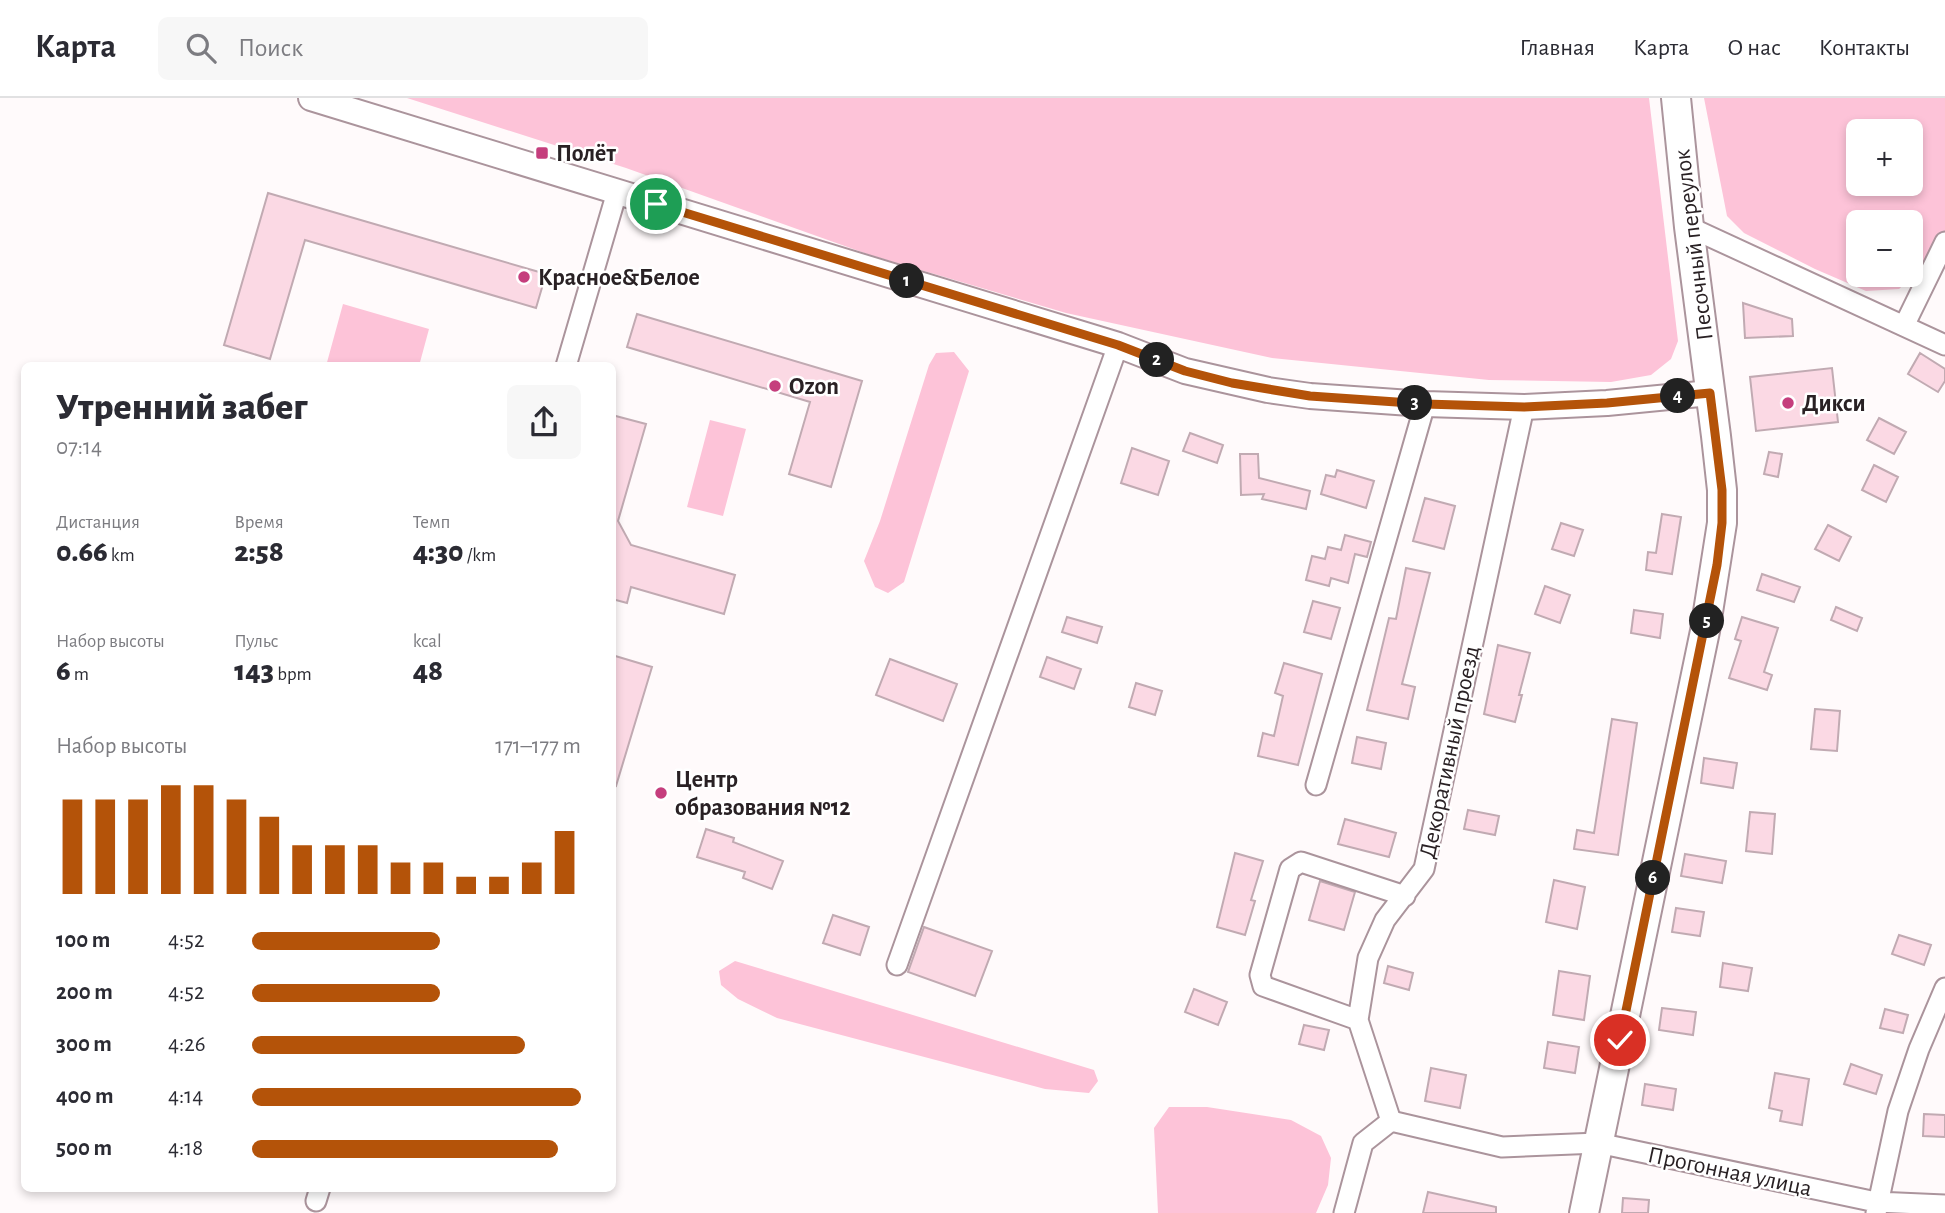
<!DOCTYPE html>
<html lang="ru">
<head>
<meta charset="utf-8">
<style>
  :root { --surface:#fff; --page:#f7f7f7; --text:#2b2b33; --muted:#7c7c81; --line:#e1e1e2; --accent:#b45309 }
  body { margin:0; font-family:"Alegreya Sans",sans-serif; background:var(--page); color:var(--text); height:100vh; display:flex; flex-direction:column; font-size:26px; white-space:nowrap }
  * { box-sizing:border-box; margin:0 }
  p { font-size:23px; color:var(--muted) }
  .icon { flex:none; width:38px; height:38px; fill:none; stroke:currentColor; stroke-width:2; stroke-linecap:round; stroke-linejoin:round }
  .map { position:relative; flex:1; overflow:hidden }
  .details { position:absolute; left:21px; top:264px; width:595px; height:830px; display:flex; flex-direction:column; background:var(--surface); border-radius:10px; box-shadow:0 4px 10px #0003 }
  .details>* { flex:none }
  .buttons { position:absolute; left:1846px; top:21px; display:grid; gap:14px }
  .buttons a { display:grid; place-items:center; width:77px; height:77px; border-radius:10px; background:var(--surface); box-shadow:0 4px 10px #0003; font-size:35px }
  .pin { position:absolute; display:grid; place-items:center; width:60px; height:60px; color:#fff; margin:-30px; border:4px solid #fff; border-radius:50%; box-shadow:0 2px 7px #0007 }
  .km { position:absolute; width:35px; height:35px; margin:-18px; border-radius:50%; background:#222; color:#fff; font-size:19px; line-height:35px; text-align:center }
  .round { display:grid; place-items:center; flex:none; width:74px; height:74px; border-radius:10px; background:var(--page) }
  .summary { display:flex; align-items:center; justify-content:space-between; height:119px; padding:0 35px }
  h1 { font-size:38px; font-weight:800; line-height:52px }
  .figures { display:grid; grid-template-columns:repeat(3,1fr); gap:10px; height:119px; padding:7px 35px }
  .figures div { display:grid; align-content:center }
  .figures b { font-size:30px; font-weight:800 }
  .figures small { font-size:19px; font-weight:400 }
  .figures p { font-size:19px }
  .chart { height:196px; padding:14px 35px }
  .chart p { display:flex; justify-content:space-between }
  .chart svg { width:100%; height:126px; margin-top:7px; stroke:var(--accent); stroke-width:6 }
  ul { padding:0 35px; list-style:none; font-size:23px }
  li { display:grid; grid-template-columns:112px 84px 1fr; align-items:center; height:52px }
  li i { height:18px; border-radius:9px; background:var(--accent) }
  header { display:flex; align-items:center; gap:42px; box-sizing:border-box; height:98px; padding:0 35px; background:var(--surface); border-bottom:2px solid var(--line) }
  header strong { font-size:33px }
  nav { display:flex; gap:38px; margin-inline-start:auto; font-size:24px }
  .search { width:490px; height:63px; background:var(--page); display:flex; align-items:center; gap:18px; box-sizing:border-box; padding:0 24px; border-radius:10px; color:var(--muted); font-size:26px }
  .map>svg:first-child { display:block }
  .green { fill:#fdc3d8; fill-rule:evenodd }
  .building { fill:#fbd9e4; stroke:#c1aab2; stroke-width:2 }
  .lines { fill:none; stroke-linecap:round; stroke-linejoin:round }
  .minor-casing { stroke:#ab949c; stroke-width:23 }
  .tertiary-casing { stroke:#ab949c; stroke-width:28 }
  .secondary-casing { stroke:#ab949c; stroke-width:32 }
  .minor { stroke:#fff; stroke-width:19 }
  .tertiary { stroke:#fff; stroke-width:24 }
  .secondary { stroke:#fff; stroke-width:28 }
  .route-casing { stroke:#fff; stroke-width:14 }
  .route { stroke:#b45309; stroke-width:9 }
  .poi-dot { fill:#c53e7d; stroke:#fff; stroke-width:2.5 }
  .labels { text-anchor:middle; stroke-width:5; stroke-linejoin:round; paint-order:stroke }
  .poi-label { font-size:24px; font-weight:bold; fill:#292124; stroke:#fff; text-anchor:start }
  .street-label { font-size:24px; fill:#292124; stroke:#fff }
</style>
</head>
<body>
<header>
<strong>Карта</strong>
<div class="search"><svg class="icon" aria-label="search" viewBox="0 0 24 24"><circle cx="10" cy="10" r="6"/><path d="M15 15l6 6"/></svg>Поиск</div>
<nav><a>Главная</a><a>Карта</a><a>О нас</a><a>Контакты</a></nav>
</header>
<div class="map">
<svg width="1945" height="1115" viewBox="0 0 1945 1115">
  <rect width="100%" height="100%" fill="#fffafb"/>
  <path class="green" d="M407,0h1242l29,243 -7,18 -20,16 -40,7 -122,-2 -217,-22 -206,-45 -196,-58 -244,-87z
    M1704,0h241v141l-23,29 -23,21 -33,2 -51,-22 -71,-36 -17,-17zM1858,33h53v53h-53zM1858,124h53v53h-53z
    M343,206l86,25 -10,37h-93z
    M954,254l15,19 -65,211 -16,11 -13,-6 -11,-26 16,-40 49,-156 7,-12z
    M710,322l36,9 -23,87 -36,-9z
    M735,863l359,109 4,11 -9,12 -44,-4 -268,-71 -39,-19 -17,-14 -2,-14z
    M1169,1009h38l84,13 30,16 10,22 -3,27 -12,28h-158l-4,-85z"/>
  <path class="building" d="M268,95l278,81 -10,34 -231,-68 -35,119 -46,-14z
    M1743,205l49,16 1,17 -48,2z
    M637,216l225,67 -31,106 -42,-13 21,-72 -183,-55z
    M1920,255l25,16v12l-7,11 -30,-18z
    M1832,270l6,54 -82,9 -6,-54z
    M612,317l34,9 -28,97 13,24 104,30 -11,39 -93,-27 -4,16 -15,-4z
    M1879,320l27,14 -12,22 -27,-14z
    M1190,335l33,12 -6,18 -34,-12z
    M1132,350l37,13 -11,34 -37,-12z
    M1769,354l13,2 -4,23 -14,-3z
    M1240,356h18l1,24 51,13 -4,18 -44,-10 2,-5 -23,1z
    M1874,367l24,12 -12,25 -24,-12z
    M1337,372l37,11 -8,27 -45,-14 5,-19 9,2z
    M1425,400l30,8 -11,43 -31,-8z
    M1662,416l19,3 -9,57 -26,-4 2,-18 8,1z
    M1561,425l22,7 -9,26 -22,-7z
    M1828,427l23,12 -12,24 -24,-12z
    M1345,437l26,7 -4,15 -12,-3 -7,29 -17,-5 -2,8 -23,-6 6,-24 13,3 3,-12 13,3z
    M1406,470l24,5 -28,111 13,3 -7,32 -41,-9 22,-92 7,1z
    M1762,476l38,13 -6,15 -37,-12z
    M1545,488l25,9 -10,28 -25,-9z
    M1313,503l27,7 -9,31 -27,-7z
    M1836,509l26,11 -5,13 -26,-11z
    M1634,512l29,4 -3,24 -29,-5z
    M1067,519l35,10 -5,16 -35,-11z
    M1742,519l36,11 -14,44 8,3 -5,15 -38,-12 12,-37 -6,-2z
    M1498,547l32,8 -11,42h3l-7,27 -31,-8z
    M612,557l40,12 -36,119 -4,-1z
    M1047,559l34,12 -7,20 -34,-12z
    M890,561l67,25 -14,37 -67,-26z
    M1284,565l38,11 -24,91 -40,-9 5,-23 11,3 9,-40 -8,-3z
    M1136,585l26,8 -7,24 -26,-8z
    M1815,611l25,2 -3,40 -26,-2z
    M1612,621l25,4 -19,132 -44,-6 3,-19 17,3z
    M1357,639l29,6 -5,26 -29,-6z
    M1704,660l33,5 -4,25 -32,-5z
    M1468,712l31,6 -4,19 -31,-6z
    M1750,714l25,2 -3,40 -26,-3z
    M1345,721l51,14 -7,24 -51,-13z
    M706,731l28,9 -1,4 50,19 -11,28 -29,-11 2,-6 -48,-15z
    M1235,755l28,8 -12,39 4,1 -10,34 -28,-8z
    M1685,756l41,7 -4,22 -41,-7z
    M1554,782l31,7 -8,42 -31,-7z
    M1320,783l35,11 -11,38 -35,-10z
    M1676,810l28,4 -4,24 -28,-4z
    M833,817l36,12 -9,28 -37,-12z
    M924,829l68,24 -17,45 -67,-24z
    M1899,837l32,10 -7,20 -32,-11z
    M1723,865l29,5 -4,23 -28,-4z
    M1388,868l25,7 -4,17 -25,-7z
    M1559,873l31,5 -6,44 -31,-5z
    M1194,891l33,13 -9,23 -33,-13z
    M1662,910l34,4 -3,23 -34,-5z
    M1885,911l23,6 -5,18 -23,-5z
    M1304,927l25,5 -5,20 -25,-6z
    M1548,944l31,5 -4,26 -31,-5z
    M1851,966l31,11 -6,19 -32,-10z
    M1431,970l35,7 -6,33 -35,-7z
    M1775,975l34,6 -7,46 -22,-4 2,-10 -13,-3z
    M1645,986l31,5 -3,21 -31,-5z
    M1924,1016l21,1v22l-22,-1z
    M1428,1094l68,15v6h-73z
    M1623,1100l26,2 -1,13h-26z"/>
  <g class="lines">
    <g class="minor-casing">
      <path id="minor" d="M1689,129l256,118
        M1904,228l41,-84
        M566,268l51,-174
        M1316,687l109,-381
        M897,867l221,-620
        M1358,922l-95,-34 -3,-11 30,-106 11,-7 104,34
        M1391,1023l-33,-101 10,-62 17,-38 39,-51 100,-462
        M1391,1023l111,26 96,-4 278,59 69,3
        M316,1103l4,-13
        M1344,1115l19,-70 28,-22
        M1876,1115l22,-102 21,-62 26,-61"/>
    </g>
    <g class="tertiary-casing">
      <path id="tertiary" d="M311,0l807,247 67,26 83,19 42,6 115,8 99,3 83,-4 103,-10"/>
    </g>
    <g class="secondary-casing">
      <path id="secondary" d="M1584,1115l121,-582 17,-108v-33l-6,-54 -27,-209 -13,-129"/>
    </g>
    <use href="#minor" class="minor"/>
    <use href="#tertiary" class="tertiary"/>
    <use href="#secondary" class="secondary"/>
  </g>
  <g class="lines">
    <g class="route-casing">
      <path id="route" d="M656,106l462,141 67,26 47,12 78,13 115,8 99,3 83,-4 103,-10 12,97v33l-5,42 -97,475"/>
    </g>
    <use href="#route" class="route"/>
  </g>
  <g class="poi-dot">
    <rect x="535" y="48" width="14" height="14" rx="3.5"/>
    <circle cx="524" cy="179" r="7"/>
    <circle cx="775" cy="288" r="7"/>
    <circle cx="1788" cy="305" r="7"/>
    <circle cx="661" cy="695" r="7"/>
  </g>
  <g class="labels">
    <g class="poi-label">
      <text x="556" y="63">Полёт</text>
      <text x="538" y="187">Красное&amp;Белое</text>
      <text x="789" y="296">Ozon</text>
      <text x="1802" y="313">Дикси</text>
      <text x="675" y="689">Центр<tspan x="675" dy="28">образования №12</tspan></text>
    </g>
    <g class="street-label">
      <text transform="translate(1693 147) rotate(-97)" y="8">Песочный переулок</text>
      <text transform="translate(1449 654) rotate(-78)" y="8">Декоративный проезд</text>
      <text transform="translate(1730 1073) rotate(12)" y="8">Прогонная улица</text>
    </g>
  </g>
</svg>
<div class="buttons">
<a>+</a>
<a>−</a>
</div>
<div class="pin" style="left:656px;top:106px;background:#1e9e55"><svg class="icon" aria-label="arrive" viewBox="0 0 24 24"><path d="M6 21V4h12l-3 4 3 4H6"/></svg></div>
<div class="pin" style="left:1620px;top:942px;background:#d93025"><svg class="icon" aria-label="check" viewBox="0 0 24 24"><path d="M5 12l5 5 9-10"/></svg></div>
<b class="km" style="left:907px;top:183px">1</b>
<b class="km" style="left:1157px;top:262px">2</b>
<b class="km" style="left:1415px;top:305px">3</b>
<b class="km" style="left:1678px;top:298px">4</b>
<b class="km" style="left:1707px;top:523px">5</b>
<b class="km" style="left:1653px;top:780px">6</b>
<section class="details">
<div class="summary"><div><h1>Утренний забег</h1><p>07:14</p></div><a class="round"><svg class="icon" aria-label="share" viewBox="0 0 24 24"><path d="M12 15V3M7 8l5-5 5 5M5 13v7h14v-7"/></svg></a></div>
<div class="figures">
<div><p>Дистанция</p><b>0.66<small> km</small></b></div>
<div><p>Время</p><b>2:58</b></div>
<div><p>Темп</p><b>4:30<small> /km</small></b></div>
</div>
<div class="figures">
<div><p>Набор высоты</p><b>6<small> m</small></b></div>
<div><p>Пульс</p><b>143<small> bpm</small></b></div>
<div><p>kcal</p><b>48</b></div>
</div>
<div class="chart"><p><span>Набор высоты</span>171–177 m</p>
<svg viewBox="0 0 160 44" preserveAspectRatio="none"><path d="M5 44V11M15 44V11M25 44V11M35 44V6M45 44V6M55 44V11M65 44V17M75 44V27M85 44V27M95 44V27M105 44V33M115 44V33M125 44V38M135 44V38M145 44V33M155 44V22"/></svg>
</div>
<ul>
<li><b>100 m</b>4:52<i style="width:57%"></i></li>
<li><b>200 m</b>4:52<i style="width:57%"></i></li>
<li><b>300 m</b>4:26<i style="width:83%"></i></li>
<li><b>400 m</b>4:14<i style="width:100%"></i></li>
<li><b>500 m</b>4:18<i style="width:93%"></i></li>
</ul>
</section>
</div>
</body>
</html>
